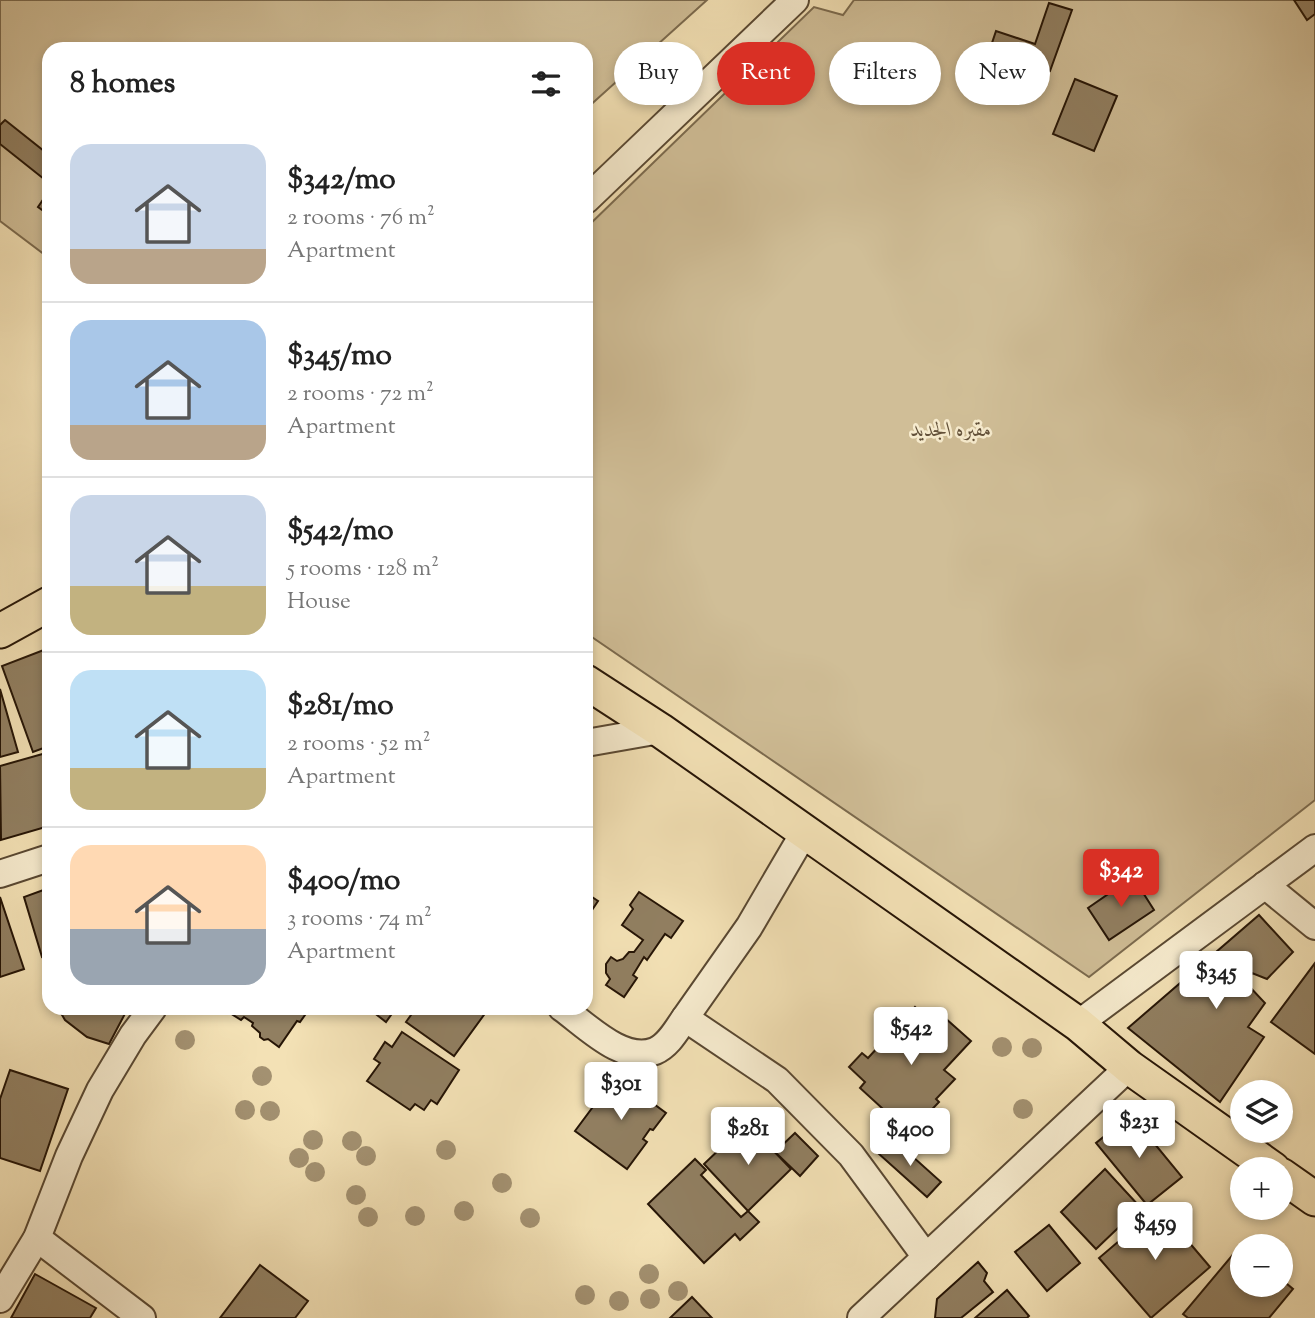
<!DOCTYPE html>
<meta charset="utf-8">
<style>
body{margin:0;font-family:"Sorts Mill Goudy",Amiri,serif;background:#f6f6f6;color:#222;height:100vh;display:flex;flex-direction:column;font-size:26px;white-space:nowrap}
*{box-sizing:border-box;margin:0}
p{font-size:23px;color:#767676}
.icon{flex:none;width:38px;height:38px;fill:none;stroke:currentColor;stroke-width:2;stroke-linecap:round;stroke-linejoin:round}
.map{position:relative;flex:1;overflow:hidden}
.panel{position:absolute;left:42px;top:42px;width:551px;height:973px;display:flex;flex-direction:column;background:#fff;border-radius:21px;box-shadow:0 4px 10px #0003}
.panel>*{flex:none}
.banner{position:absolute;left:614px;top:42px;width:595px;height:63px;display:flex;gap:14px}
.tools{position:absolute;left:1230px;top:1080px;display:grid;gap:14px}
.tools a{display:grid;place-items:center;width:63px;height:63px;border-radius:50%;background:#fff;box-shadow:0 4px 10px #0003;font-size:35px}
.price{position:absolute;translate:-50% -60px;padding:0 16px;border-radius:7px;background:#fff;color:#222;font-size:23px;line-height:46px;filter:drop-shadow(0 2px 4px #0008)}
.price::after{content:'';position:absolute;left:50%;top:42px;width:21px;height:16px;margin-left:-10px;background:inherit;clip-path:polygon(0 0,100% 0,50% 100%)}
.price.current{background:#d93025;color:#fff}
ul{padding:0;list-style:none}
li{display:flex;align-items:center;gap:21px;height:175px;padding:0 28px}
li+li{border-top:2px solid #e0e0e0}
li span{display:grid;place-items:center;flex:none;width:196px;height:140px;border-radius:21px;color:#555}
li>.icon{margin-inline-start:auto}
span .icon{width:84px;height:84px;fill:#fffc;stroke-width:1}
li b{font-size:30px}
h2{display:flex;justify-content:space-between;align-items:center;height:84px;padding:0 28px;font-size:30px}
.tag{padding:0 24px;border-radius:32px;background:#fff;box-shadow:0 4px 10px #0003;font-size:24px;line-height:63px}
.tag.current{background:#d93025;color:#fff}
.map>svg:first-child{display:block}
.green{fill:#d0be97;stroke:#7b6a4e;stroke-width:2}
.building{fill:#917f61;stroke:#261506;stroke-width:2}
.lines{fill:none;stroke-linecap:round;stroke-linejoin:round}
.minor-casing{stroke:#594832;stroke-width:30}
.major-casing{stroke:#261506;stroke-width:37}
.minor{stroke:#f7eccf;stroke-width:26}
.major{stroke:#f3e1b5;stroke-width:33}
.tree{fill:#a39171}
.labels{text-anchor:middle;dominant-baseline:central;stroke-width:5;stroke-linejoin:round;paint-order:stroke}
.park-label{font-size:21px;font-style:italic;fill:#625039;stroke:#f7eccf}
</style>
<div class="map">
<svg width="1315" height="1318" viewBox="0 0 1315 1318">
<rect width="100%" height="100%" fill="#f3e1b5"/>
<filter id="stains"><feTurbulence type="fractalNoise" baseFrequency=".00286" numOctaves="4"/><feColorMatrix values="0 0 0 0 .2 0 0 0 0 .09 0 0 0 0 .02 0 0 0 .5 -.17"/></filter>
<radialGradient id="worn" r=".72"><stop offset=".6" stop-color="#630" stop-opacity="0"/><stop offset="1" stop-color="#630" stop-opacity=".3"/></radialGradient>
<g class="green">
<path d="M0 0H707L586 109V49H49V258L0 221Z"/>
<path d="M854 0H1315V800L1089 977 586 633V228L814 7 843 15Z"/>
</g>
<g class="building">
<path d="M1294 0H1315V14L1307 20Z"/>
<path d="M1049 3 1072 10 1050 71 990 49 996 31 1035 44Z"/>
<path d="M1075 79 1117 96 1094 151 1053 134Z"/>
<path d="M5 120 49 155V183L0 144V125Z"/>
<path d="M49 191V215L38 207Z"/>
<path d="M49 648V746L33 752 2 666Z"/>
<path d="M0 689 18 752 0 757Z"/>
<path d="M46 753 49 764V826L1 840 0 766Z"/>
<path d="M1133 877 1154 910 1109 940 1088 908Z"/>
<path d="M49 888V955L42 957 24 897Z"/>
<path d="M639 892 683 921 671 938 665 934 647 960 644 957 633 975 637 978 624 997 606 985 610 979 606 973V964L611 957 617 961 623 959 629 952H634L643 940 622 925 633 909 630 905Z"/>
<path d="M586 893 598 901 586 919Z"/>
<path d="M0 897 24 969 0 977Z"/>
<path d="M1259 915 1293 952 1267 979 1252 973 1247 984 1265 1003 1248 1027 1264 1037 1220 1102 1128 1028Z"/>
<path d="M1315 963V1054L1271 1022Z"/>
<path d="M915 1007 937 1027 945 1018 971 1041 944 1070 955 1079 936 1099 939 1102 921 1121 916 1120 909 1126 897 1118 894 1119 860 1088 865 1082 849 1067 862 1053 868 1058Z"/>
<path d="M58 1008H128L109 1044 87 1037 65 1020Z"/>
<path d="M222 1008H310L300 1022 297 1021 279 1047 268 1039 264 1040 260 1037V1033L252 1026 253 1023 244 1017 241 1020Z"/>
<path d="M368 1008H396L386 1022Z"/>
<path d="M416 1008H489L454 1056 406 1022Z"/>
<path d="M402 1032 459 1070 437 1104 431 1100 424 1110 415 1104 410 1110 367 1081 380 1063 374 1059 385 1042 392 1047Z"/>
<path d="M10 1070 68 1089 40 1171 0 1158V1099Z"/>
<path d="M616 1076 666 1113 653 1130 650 1129 643 1139 647 1142 627 1169 575 1131Z"/>
<path d="M1131 1115 1182 1177 1147 1205 1096 1143Z"/>
<path d="M747 1123 791 1169 748 1211 704 1164Z"/>
<path d="M795 1133 818 1156 800 1176 775 1152Z"/>
<path d="M893 1139 941 1182 927 1197 879 1154Z"/>
<path d="M695 1159 706 1170 701 1175 741 1217 748 1211 759 1222 740 1240 735 1234 704 1263 648 1204Z"/>
<path d="M1105 1169 1140 1207 1096 1249 1061 1212Z"/>
<path d="M1159 1207 1210 1267 1151 1318 1099 1258Z"/>
<path d="M1049 1225 1080 1263 1047 1291 1015 1252Z"/>
<path d="M1241 1245 1242 1284H1281V1279L1293 1289 1269 1318H1188L1183 1314Z"/>
<path d="M978 1262 987 1273 984 1281 993 1292 961 1318H935L937 1299Z"/>
<path d="M260 1265 308 1301 295 1318H220Z"/>
<path d="M35 1274 96 1308 90 1318H11Z"/>
<path d="M1007 1290 1029 1316 1027 1318H975Z"/>
<path d="M692 1297 712 1318H670Z"/>
</g>
<g class="lines">
<g class="minor-casing">
<g id="minor">
<path d="M586 200 795 0"/>
<path d="M586 743 660 730"/>
<path d="M804 833 749 927 685 1018 777 1080 851 1155 926 1257"/>
<path d="M0 874 49 858"/>
<path d="M1265 885 1315 926"/>
<path d="M562 1008C586 1025 623 1064 655 1051 669 1045 677 1029 685 1018"/>
<path d="M1078 1024 1315 848"/>
<path d="M37 1238 142 1318"/>
<path d="M0 1299 37 1238 69 1156 100 1090 133 1035 153 1008"/>
<path d="M861 1318 1129 1067"/>
</g>
</g>
<g class="major-casing">
<g id="major">
<path d="M0 631 49 604"/>
<path d="M586 682 660 730 1078 1024 1129 1067 1273 1169"/>
<path d="M1281 1175 1315 1199"/>
</g>
</g>
<use href="#minor" class="minor"/>
<use href="#major" class="major"/>
</g>
<g class="tree">
<circle cx="185" cy="1040" r="10"/>
<circle cx="1002" cy="1047" r="10"/>
<circle cx="1032" cy="1048" r="10"/>
<circle cx="262" cy="1076" r="10"/>
<circle cx="1023" cy="1109" r="10"/>
<circle cx="245" cy="1110" r="10"/>
<circle cx="270" cy="1111" r="10"/>
<circle cx="313" cy="1140" r="10"/>
<circle cx="352" cy="1141" r="10"/>
<circle cx="446" cy="1150" r="10"/>
<circle cx="366" cy="1156" r="10"/>
<circle cx="299" cy="1158" r="10"/>
<circle cx="315" cy="1172" r="10"/>
<circle cx="502" cy="1183" r="10"/>
<circle cx="356" cy="1195" r="10"/>
<circle cx="464" cy="1211" r="10"/>
<circle cx="415" cy="1216" r="10"/>
<circle cx="368" cy="1217" r="10"/>
<circle cx="530" cy="1218" r="10"/>
<circle cx="649" cy="1274" r="10"/>
<circle cx="678" cy="1291" r="10"/>
<circle cx="585" cy="1295" r="10"/>
<circle cx="650" cy="1299" r="10"/>
<circle cx="619" cy="1301" r="10"/>
</g>
<g class="labels">
<g class="park-label">
<text x="951" y="431">مقبره الجديد</text>
</g>
</g>
<rect width="100%" height="100%" filter="url(#stains)"/>
<rect width="100%" height="100%" fill="url(#worn)"/>
</svg>
<div class="tools">
<a><svg class="icon" aria-label="layers" viewBox="0 0 24 24"><path d="M12 4l9 5-9 5-9-5zM3 14l9 5 9-5"/></svg></a>
<a>+</a>
<a>−</a>
</div>
<b class="price current" style="left:1121px;top:909px">$342</b>
<b class="price" style="left:1216px;top:1011px">$345</b>
<b class="price" style="left:911px;top:1067px">$542</b>
<b class="price" style="left:621px;top:1122px">$301</b>
<b class="price" style="left:1139px;top:1160px">$231</b>
<b class="price" style="left:748px;top:1167px">$281</b>
<b class="price" style="left:910px;top:1168px">$400</b>
<b class="price" style="left:1155px;top:1262px">$459</b>
<div class="banner">
<a class="tag">Buy</a>
<a class="tag current">Rent</a>
<a class="tag">Filters</a>
<a class="tag">New</a>
</div>
<section class="panel">
<h2>8 homes<svg class="icon" aria-label="filters" viewBox="0 0 24 24"><path d="M4 7h16M4 17h16"/><circle cx="9" cy="7" r="2"/><circle cx="15" cy="17" r="2"/></svg></h2>
<ul>
<li><span style="background:linear-gradient(#c9d6e8 75%,#b9a48a 0)"><svg class="icon" aria-label="home" viewBox="0 0 24 24"><path d="M3 11l9-7 9 7M6 9v11h12V9"/></svg></span><div><b>$342/mo</b><p>2 rooms · 76 m²</p><p>Apartment</p></div></li>
<li><span style="background:linear-gradient(#a9c7e8 75%,#b9a48a 0)"><svg class="icon" aria-label="home" viewBox="0 0 24 24"><path d="M3 11l9-7 9 7M6 9v11h12V9"/></svg></span><div><b>$345/mo</b><p>2 rooms · 72 m²</p><p>Apartment</p></div></li>
<li><span style="background:linear-gradient(#c9d6e8 65%,#c2b280 0)"><svg class="icon" aria-label="home" viewBox="0 0 24 24"><path d="M3 11l9-7 9 7M6 9v11h12V9"/></svg></span><div><b>$542/mo</b><p>5 rooms · 128 m²</p><p>House</p></div></li>
<li><span style="background:linear-gradient(#bfe0f5 70%,#c2b280 0)"><svg class="icon" aria-label="home" viewBox="0 0 24 24"><path d="M3 11l9-7 9 7M6 9v11h12V9"/></svg></span><div><b>$281/mo</b><p>2 rooms · 52 m²</p><p>Apartment</p></div></li>
<li><span style="background:linear-gradient(#ffd9b3 60%,#9aa5b1 0)"><svg class="icon" aria-label="home" viewBox="0 0 24 24"><path d="M3 11l9-7 9 7M6 9v11h12V9"/></svg></span><div><b>$400/mo</b><p>3 rooms · 74 m²</p><p>Apartment</p></div></li>
</ul>
</section>
</div>
